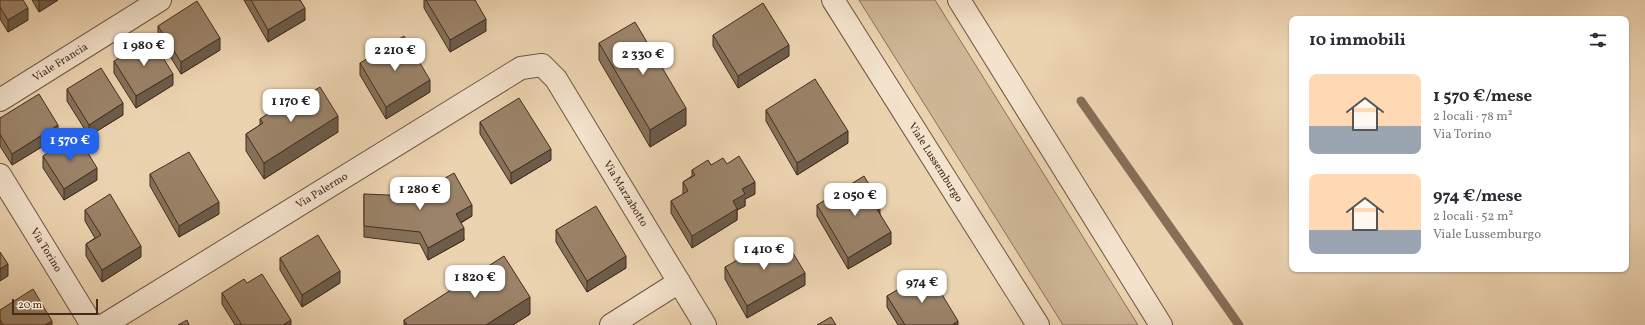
<!DOCTYPE html>
<html lang="it">
<meta charset="utf-8">
<style>
body{margin:0;font-family:Vollkorn,serif;background:#f7f7f7;color:#2b2b33;height:100vh;display:flex;flex-direction:column;font-size:15px;white-space:nowrap}
*{box-sizing:border-box;margin:0}
p{font-size:13px;color:#7c7c81}
.icon{flex:none;width:22px;height:22px;fill:none;stroke:currentColor;stroke-width:2;stroke-linecap:round;stroke-linejoin:round}
.map{position:relative;flex:1;overflow:hidden}
.side{position:absolute;left:1289px;top:16px;width:340px;height:256px;display:flex;flex-direction:column;background:#fff;border-radius:8px;box-shadow:0 1px 3px #0004}
.side>*{flex:none}
.scale{position:absolute;left:12px;bottom:10px;width:86px;box-sizing:border-box;padding-left:4px;border:2px solid #442c1c;border-top:0;font-size:11px;line-height:14px;white-space:nowrap;color:#442c1c;-webkit-text-stroke:3px #f3e2cc;paint-order:stroke}
.price{position:absolute;translate:-50% -34px;padding:0 9px;border-radius:8px;background:#fff;color:#222;font-size:13px;line-height:26px;filter:drop-shadow(0 1px 2px #0008)}
.price::after{content:'';position:absolute;left:50%;top:24px;width:12px;height:9px;margin-left:-6px;background:inherit;clip-path:polygon(0 0,100% 0,50% 100%)}
.price.current{background:#2563eb;color:#fff}
ul{padding:0;list-style:none}
li{display:flex;align-items:center;gap:12px;height:100px;padding:0 20px}
li span{display:grid;place-items:center;flex:none;width:112px;height:80px;border-radius:8px;color:#555}
li>.icon{margin-inline-start:auto}
span .icon{width:48px;height:48px;fill:#fffc;stroke-width:1}
li b{font-size:17px}
h2{display:flex;justify-content:space-between;align-items:center;height:48px;padding:0 20px;font-size:17px}
.map>svg:first-child{display:block}
.green{fill:#cfb797;stroke:#8a725a}
.lines{fill:none;stroke-linecap:round;stroke-linejoin:round}
.stream{stroke:#876e57;stroke-width:9}
.minor-casing{stroke:#6e5641;stroke-width:24}
.minor{stroke:#f3e2cc;stroke-width:22}
.wall{fill:#85715a;stroke:#442c1c}
.shaded-wall{fill:#6c5c4a;stroke:#442c1c}
.building{fill:#9b8369;stroke:#442c1c}
.labels{text-anchor:middle;dominant-baseline:central;stroke-width:3;stroke-linejoin:round;paint-order:stroke}
.street-label{font-size:11px;fill:#442c1c;stroke:#f3e2cc}
</style>
<div class="map">
<svg width="1645" height="325" viewBox="0 0 1645 325">
<rect width="100%" height="100%" fill="#ecd3b0"/>
<filter id="stains"><feTurbulence type="fractalNoise" baseFrequency=".005" numOctaves="4"/><feColorMatrix values="0 0 0 0 .2 0 0 0 0 .09 0 0 0 0 .02 0 0 0 .5 -.17"/></filter>
<radialGradient id="worn" r=".72"><stop offset=".6" stop-color="#630" stop-opacity="0"/><stop offset="1" stop-color="#630" stop-opacity=".3"/></radialGradient>
<path class="green" d="M859 0H935L1138 325H1063Z"/>
<g class="lines">
<path class="stream" d="M1081 101 1239 325"/>
<g class="minor-casing">
<g id="minor">
<path id="s1" d="M833 0 1038 325"/>
<path d="M959 0 1161 325"/>
<path id="s2" d="M0 100 160 0"/>
<path id="s3" d="M0 175 92 325"/>
<path id="s4" d="M104 325 521 68 542 65 556 79 705 325"/>
<path d="M611 325 679 282"/>
</g>
</g>
<use href="#minor" class="minor"/>
</g>
<g class="wall">
<path d="M0 0 28 20 8 32 0 19Z"/>
<path d="M32 0H58L39 12Z"/>
<path d="M244 0H300L305 20 268 42Z"/>
<path d="M424 0H475L486 31 450 52 424 8Z"/>
<path d="M158 26 220 50 181 74 158 37Z"/>
<path d="M713 35 789 56 738 88 713 46Z"/>
<path d="M599 43 686 125 650 147 599 60Z"/>
<path d="M114 61 173 85 136 108 114 73Z"/>
<path d="M360 63 430 92 386 119 360 75Z"/>
<path d="M67 89 123 115 89 136 67 101Z"/>
<path d="M305 96 338 132 264 179 246 151V134L260 125V119Z"/>
<path d="M766 110 848 143 797 175 766 121Z"/>
<path d="M0 118 58 137 12 165 0 146Z"/>
<path d="M480 122 551 160 511 184 480 134Z"/>
<path d="M43 156 97 180 64 200 43 168Z"/>
<path d="M727 164 755 194 745 199V206L737 210V220L692 248 671 213V201L683 194V182L692 176V170L711 165Z"/>
<path d="M150 174 219 214 179 237 150 186Z"/>
<path d="M364 194 472 216 461 223 464 240 428 260 420 244 364 237Z"/>
<path d="M817 205 880 214 891 244 848 269 817 216Z"/>
<path d="M85 210 141 257 102 282 86 256V244L95 238 85 221Z"/>
<path d="M556 230 626 268 587 292 556 242Z"/>
<path d="M782 252 805 285 747 318 725 279V267Z"/>
<path d="M280 258 340 283 302 307 280 270Z"/>
<path d="M247 283 291 325H235L222 304V293Z"/>
<path d="M911 284 958 325H898L887 307V296Z"/>
<path d="M0 310 52 325H0Z"/>
<path d="M530 314 513 325H404V320Z"/>
</g>
<g class="shaded-wall">
<path d="M39 0H58L39 12Z"/>
<path d="M28 8V20L8 32V20Z"/>
<path d="M305 8V20L268 42V30Z"/>
<path d="M486 19V31L450 52V40Z"/>
<path d="M220 38V50L181 74V62Z"/>
<path d="M789 45V56L738 88V76Z"/>
<path d="M173 74V85L136 108V96Z"/>
<path d="M430 80V92L386 119V107Z"/>
<path d="M123 103V115L89 136V125Z"/>
<path d="M686 108V125L650 147V130Z"/>
<path d="M338 116V132L264 179V163Z"/>
<path d="M58 125V137L12 165V154Z"/>
<path d="M848 131V143L797 175V163Z"/>
<path d="M551 149V160L511 184V173Z"/>
<path d="M97 168V180L64 200V189Z"/>
<path d="M755 182V194L745 199V206L737 210V220L692 248V236L733 201 742 189Z"/>
<path d="M219 202V214L179 237V226Z"/>
<path d="M880 203V215L875 206Z"/>
<path d="M472 205V216L456 225V214Z"/>
<path d="M464 228V240L428 260V248Z"/>
<path d="M891 232V244L848 269V258Z"/>
<path d="M141 246V257L102 282V270Z"/>
<path d="M626 256V268L587 292V281Z"/>
<path d="M8 264V276L0 281V269Z"/>
<path d="M340 271V283L302 307V295Z"/>
<path d="M805 273V285L747 318V306Z"/>
<path d="M530 297V314L513 325H486Z"/>
<path d="M291 320V325H283Z"/>
<path d="M52 321V325H45Z"/>
<path d="M958 321V325H952Z"/>
</g>
<g class="building">
<path d="M0 0H23L28 8 8 20 0 7Z"/>
<path d="M251 0H300L305 8 268 30Z"/>
<path d="M426 0H475L486 19 450 40Z"/>
<path d="M197 1 220 38 181 62 158 26Z"/>
<path d="M763 3 789 45 738 76 713 35Z"/>
<path d="M635 22 686 108 650 130 599 43Z"/>
<path d="M404 36 430 80 386 107 360 63Z"/>
<path d="M151 38 173 74 136 96 114 61Z"/>
<path d="M101 68 123 103 89 125 67 89Z"/>
<path d="M815 79 848 131 797 163 766 110Z"/>
<path d="M320 87 338 116 264 163 246 134 263 123 260 119 302 91 305 96Z"/>
<path d="M39 94 58 125 12 154 0 134V118Z"/>
<path d="M519 98 551 149 511 173 480 122Z"/>
<path d="M77 135 97 168 64 189 43 156Z"/>
<path d="M189 152 219 202 179 226 150 174Z"/>
<path d="M739 156 755 182 742 189 745 194 733 201 737 209 692 236 671 201 688 191 683 182 695 175 692 170 708 160 711 165 723 158 727 164Z"/>
<path d="M454 173 472 205 456 214 464 228 428 248 420 232 364 226V194L413 196Z"/>
<path d="M864 176 880 203 875 206 891 232 848 258 817 205Z"/>
<path d="M110 194 141 246 102 270 86 244 101 235 85 210Z"/>
<path d="M596 206 626 256 587 281 556 230Z"/>
<path d="M318 235 340 271 302 295 280 258Z"/>
<path d="M774 239 782 252 790 248 805 273 747 306 725 267Z"/>
<path d="M0 252 8 264 0 269Z"/>
<path d="M504 256 530 297 486 325H407L404 320Z"/>
<path d="M929 273 958 321 952 325H905L887 296 909 283 911 284Z"/>
<path d="M262 274 291 320 283 325H242L222 293 244 279 247 283Z"/>
<path d="M33 289 52 321 45 325H3L0 319V310Z"/>
<path d="M831 317 836 325H817Z"/>
<path d="M187 320 189 325H178Z"/>
</g>
<g class="labels">
<g class="street-label">
<text stroke="none"><textPath href="#s2" startOffset="71">Viale Francia</textPath></text>
<text stroke="none"><textPath href="#s1" startOffset="192">Viale Lussemburgo</textPath></text>
<text stroke="none"><textPath href="#s4" startOffset="256">Via Palermo</textPath></text>
<text stroke="none"><textPath href="#s4" startOffset="665">Via Marzabotto</textPath></text>
<text stroke="none"><textPath href="#s3" startOffset="88">Via Torino</textPath></text>
</g>
</g>
<rect width="100%" height="100%" filter="url(#stains)"/>
<rect width="100%" height="100%" fill="url(#worn)"/>
</svg>
<div class="scale">20 m</div>
<b class="price" style="left:144px;top:67px">1 980 €</b>
<b class="price" style="left:395px;top:72px">2 210 €</b>
<b class="price" style="left:643px;top:76px">2 330 €</b>
<b class="price" style="left:291px;top:123px">1 170 €</b>
<b class="price current" style="left:70px;top:162px">1 570 €</b>
<b class="price" style="left:420px;top:211px">1 280 €</b>
<b class="price" style="left:855px;top:217px">2 050 €</b>
<b class="price" style="left:764px;top:271px">1 410 €</b>
<b class="price" style="left:475px;top:299px">1 820 €</b>
<b class="price" style="left:922px;top:304px">974 €</b>
<section class="side">
<h2>10 immobili<svg class="icon" aria-label="filters" viewBox="0 0 24 24"><path d="M4 7h16M4 17h16"/><circle cx="9" cy="7" r="2"/><circle cx="15" cy="17" r="2"/></svg></h2>
<ul>
<li><span style="background:linear-gradient(#ffd9b3 65%,#9aa5b1 0)"><svg class="icon" aria-label="home" viewBox="0 0 24 24"><path d="M3 11l9-7 9 7M6 9v11h12V9"/></svg></span><div><b>1 570 €/mese</b><p>2 locali · 78 m²</p><p>Via Torino</p></div></li>
<li><span style="background:linear-gradient(#ffd9b3 70%,#9aa5b1 0)"><svg class="icon" aria-label="home" viewBox="0 0 24 24"><path d="M3 11l9-7 9 7M6 9v11h12V9"/></svg></span><div><b>974 €/mese</b><p>2 locali · 52 m²</p><p>Viale Lussemburgo</p></div></li>
</ul>
</section>
</div>
